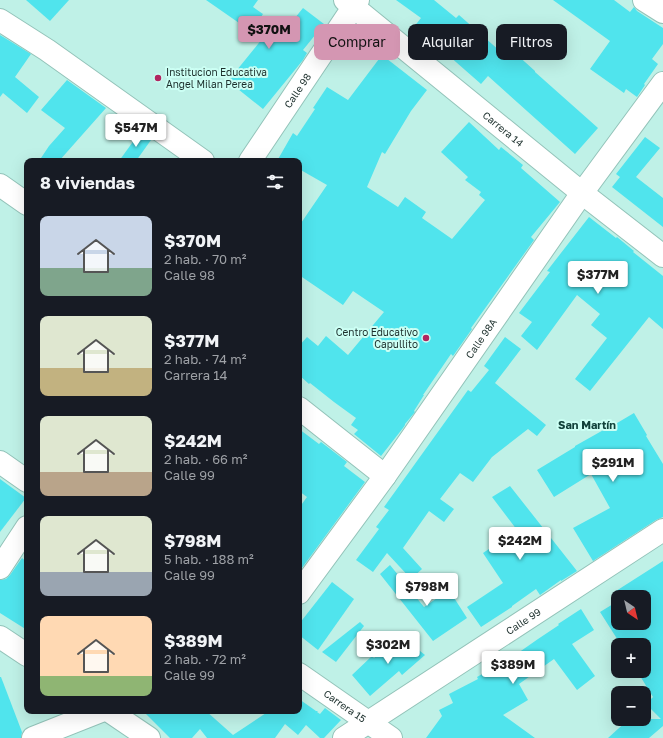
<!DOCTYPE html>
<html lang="es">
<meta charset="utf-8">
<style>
body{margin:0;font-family:"Golos Text",sans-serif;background:#242831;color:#f1f3f6;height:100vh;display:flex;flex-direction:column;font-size:15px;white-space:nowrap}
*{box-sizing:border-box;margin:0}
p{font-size:13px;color:#9ea1a6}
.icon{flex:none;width:22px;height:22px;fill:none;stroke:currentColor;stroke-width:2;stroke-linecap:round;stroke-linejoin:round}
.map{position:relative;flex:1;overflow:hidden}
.panel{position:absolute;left:24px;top:158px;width:278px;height:556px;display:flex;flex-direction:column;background:#171b24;border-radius:8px;box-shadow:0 4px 16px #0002}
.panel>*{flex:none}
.banner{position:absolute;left:314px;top:24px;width:289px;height:36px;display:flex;gap:8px}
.needle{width:26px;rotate:145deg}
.tools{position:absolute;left:611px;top:590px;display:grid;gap:8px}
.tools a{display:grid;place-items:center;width:40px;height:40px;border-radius:8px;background:#171b24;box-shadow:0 4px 16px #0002;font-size:20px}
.price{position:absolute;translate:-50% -34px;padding:0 9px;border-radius:4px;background:#fff;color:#222;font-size:13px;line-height:26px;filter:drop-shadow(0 1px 2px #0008)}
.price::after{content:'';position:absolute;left:50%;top:24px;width:12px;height:9px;margin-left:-6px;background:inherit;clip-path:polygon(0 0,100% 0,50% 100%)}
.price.selected{background:#d496b2;color:#111}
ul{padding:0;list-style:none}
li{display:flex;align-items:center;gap:12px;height:100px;padding:0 16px}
li span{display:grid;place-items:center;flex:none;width:112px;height:80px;border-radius:8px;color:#555}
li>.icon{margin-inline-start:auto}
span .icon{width:48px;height:48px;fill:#fffc;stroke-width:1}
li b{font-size:17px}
h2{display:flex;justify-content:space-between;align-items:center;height:48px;padding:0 16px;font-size:17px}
.tag{padding:0 14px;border-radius:8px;background:#171b24;box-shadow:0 4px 16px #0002;font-size:14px;line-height:36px}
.tag.selected{background:#d496b2;color:#111}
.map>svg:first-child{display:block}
.building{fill:#50e4ed}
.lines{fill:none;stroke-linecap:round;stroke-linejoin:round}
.minor-casing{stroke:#93c3b9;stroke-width:24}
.minor{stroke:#fff;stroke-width:22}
.poi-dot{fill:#b12560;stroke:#ccfff4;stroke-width:1.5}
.labels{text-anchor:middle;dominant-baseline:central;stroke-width:4;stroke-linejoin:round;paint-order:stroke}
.poi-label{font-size:10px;fill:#1c2f2c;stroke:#ccfff4;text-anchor:start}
.street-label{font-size:10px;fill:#1c2f2c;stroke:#ccfff4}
.neighbourhood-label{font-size:11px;font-weight:bold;fill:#10413a;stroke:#ccfff4}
</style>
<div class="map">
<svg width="663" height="738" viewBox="0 0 663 738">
<rect width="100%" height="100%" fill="#bff1e7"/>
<g class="building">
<path d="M26 0H69L50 21Z"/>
<path d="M206 0H258L253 7 263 14 261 17 282 34 303 8 324 24 303 50 307 53 303 60 263 109 228 81 262 39Z"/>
<path d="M396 0H434L456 18 459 15 509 59 515 53 535 71V72L598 128 575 154 488 76 481 84 432 41 431 42 413 28 421 18Z"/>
<path d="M553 0H614L630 12 634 7 637 11 663 28V44L652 59 658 64 644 84 645 85 637 97 626 89 624 93 590 69 610 41Z"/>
<path d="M0 35 31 54 15 77 39 97 27 113 3 93 0 97Z"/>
<path d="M382 55 427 90 411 111 385 154 382 152 367 187 398 207 405 197 426 212 422 218 452 239 485 200 479 195 481 192 465 180 468 177 441 152 469 122 499 150 501 147 523 165 521 168 560 202 531 237 534 240 471 328 472 329 453 356 451 354 423 395H424L414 411 415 412 405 424V425L403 428 381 456 354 434 358 430 351 425 356 418 334 402 310 383 309 384 299 375V346L307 337 318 346 326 336 348 355 384 312 353 291 343 305 299 275V226L327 185 299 169V161H277L293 133 297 136 315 109 313 108 327 87 348 100Z"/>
<path d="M67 80 106 108 59 161H39L49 146 65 128 41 110Z"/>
<path d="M140 132 151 140 136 161H119Z"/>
<path d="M645 137 660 148 636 177 663 198V227L612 187 620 177 616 174Z"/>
<path d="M589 217 616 238 617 237 634 251 633 252 663 276V329L649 317 590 391 575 379 607 338 591 325 600 314 577 295 537 350 521 336 532 322 519 313 550 272 547 271Z"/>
<path d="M505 337 521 349 495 383 546 425 537 436 528 429 492 457 473 482 460 473 440 499 454 509 444 522 429 511 403 548 422 569 411 579 387 553 373 572 356 560 379 529 376 527 389 510 384 507 468 390 471 392 489 370 484 366Z"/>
<path d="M634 413 647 435 646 436 663 464V517L656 520 593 561 573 528 610 508 591 474 554 497 537 470 575 447V446L607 428V429Z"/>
<path d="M299 429 319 444 321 442 347 462 344 466 365 482 299 572V508L307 497 299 491Z"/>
<path d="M0 479 26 498 0 532Z"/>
<path d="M510 486 577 571 561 581V580L540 595 536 589 512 606V607L481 627 467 607 503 583 483 553 517 530 492 497Z"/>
<path d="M22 558 27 562V630L0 613V580L6 579 10 575Z"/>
<path d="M663 561V726L649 738H608L629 719H661L646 704 653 697 637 671H644V645H621L600 612 618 601V623H644V597H620L616 591Z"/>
<path d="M390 565 424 607 449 590 467 618 433 641 380 574Z"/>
<path d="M332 582 354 599 318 650 299 635V624Z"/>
<path d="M581 609 594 630 572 644 595 676 577 690 554 659 519 684 528 700 503 715 535 738H426L442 716 439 710 453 703 449 694 478 679 477 677 518 653 538 639 559 625 558 624Z"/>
<path d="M360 622 364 626 336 662 322 652Z"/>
<path d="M400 635 425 655 402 675 399 671 370 696 352 675 372 656 374 658Z"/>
<path d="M0 677H1L22 732 21 738H0Z"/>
<path d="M299 699 316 711H318L317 712 320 714 325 708 341 720 324 738H320L306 725 298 735 285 724 275 738H207L200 729 192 738H170L143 711H206L233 735 269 711H299Z"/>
</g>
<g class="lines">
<g class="minor-casing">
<g id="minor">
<path id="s1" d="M345 0 582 193 663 256"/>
<path d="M644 0 663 12"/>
<path d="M0 20 47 50 203 161"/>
<path id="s2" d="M250 161 358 0"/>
<path d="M0 185 27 204"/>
<path d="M299 408 385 476"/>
<path d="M0 462 27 481"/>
<path d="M0 568 27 527"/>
<path id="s3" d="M299 593 385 476 582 193 663 83"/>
<path d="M0 637 27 655"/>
<path id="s4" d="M299 674 391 738"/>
<path d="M109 711 149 738"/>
<path d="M33 738 101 711"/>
<path id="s5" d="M344 738 663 530"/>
</g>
</g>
<use href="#minor" class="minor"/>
</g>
<g class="poi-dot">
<circle cx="158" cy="78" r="4"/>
<circle cx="426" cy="338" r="4"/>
</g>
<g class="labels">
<g class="poi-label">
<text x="166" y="72">Institucion Educativa<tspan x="166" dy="12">Angel Milan Perea</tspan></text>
<text x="418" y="332" text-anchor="end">Centro Educativo<tspan x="418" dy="12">Capullito</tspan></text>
</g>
<g class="street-label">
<text stroke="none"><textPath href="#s2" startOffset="85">Calle 98</textPath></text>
<text stroke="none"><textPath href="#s1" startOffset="204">Carrera 14</textPath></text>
<text stroke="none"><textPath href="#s3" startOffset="313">Calle 98A</textPath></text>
<text stroke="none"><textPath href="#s5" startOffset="214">Calle 99</textPath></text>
<text stroke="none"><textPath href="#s4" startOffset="56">Carrera 15</textPath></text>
</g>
<g class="neighbourhood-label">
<text x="587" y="424">San Martín</text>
</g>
</g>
</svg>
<div class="tools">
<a><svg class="needle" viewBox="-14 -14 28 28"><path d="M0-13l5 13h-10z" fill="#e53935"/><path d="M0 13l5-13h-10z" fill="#9ea1a6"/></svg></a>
<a>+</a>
<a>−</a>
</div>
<b class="price selected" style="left:269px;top:50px">$370M</b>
<b class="price" style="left:136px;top:148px">$547M</b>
<b class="price" style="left:598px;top:295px">$377M</b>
<b class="price" style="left:613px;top:483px">$291M</b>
<b class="price" style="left:520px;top:561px">$242M</b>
<b class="price" style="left:427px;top:607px">$798M</b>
<b class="price" style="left:388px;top:665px">$302M</b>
<b class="price" style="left:513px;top:685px">$389M</b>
<div class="banner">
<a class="tag selected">Comprar</a>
<a class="tag">Alquilar</a>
<a class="tag">Filtros</a>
</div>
<section class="panel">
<h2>8 viviendas<svg class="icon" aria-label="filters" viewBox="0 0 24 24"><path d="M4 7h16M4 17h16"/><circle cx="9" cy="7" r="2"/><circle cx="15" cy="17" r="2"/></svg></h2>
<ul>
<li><span style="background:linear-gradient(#c9d6e8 65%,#7fa58c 0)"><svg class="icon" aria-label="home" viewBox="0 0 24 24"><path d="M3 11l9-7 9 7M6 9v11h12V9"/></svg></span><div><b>$370M</b><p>2 hab. · 70 m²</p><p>Calle 98</p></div></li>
<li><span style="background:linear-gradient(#dfe7d0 65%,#c2b280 0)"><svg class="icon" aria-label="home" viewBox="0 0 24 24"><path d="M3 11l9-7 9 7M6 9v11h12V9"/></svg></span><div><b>$377M</b><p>2 hab. · 74 m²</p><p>Carrera 14</p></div></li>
<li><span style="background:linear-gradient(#dfe7d0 70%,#b9a48a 0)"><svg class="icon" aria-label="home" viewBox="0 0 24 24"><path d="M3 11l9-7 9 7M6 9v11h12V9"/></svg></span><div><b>$242M</b><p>2 hab. · 66 m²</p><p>Calle 99</p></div></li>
<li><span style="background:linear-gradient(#dfe7d0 70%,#9aa5b1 0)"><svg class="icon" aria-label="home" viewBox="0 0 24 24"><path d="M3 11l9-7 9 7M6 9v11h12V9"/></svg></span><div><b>$798M</b><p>5 hab. · 188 m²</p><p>Calle 99</p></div></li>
<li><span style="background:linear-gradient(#ffd9b3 75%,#8fb573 0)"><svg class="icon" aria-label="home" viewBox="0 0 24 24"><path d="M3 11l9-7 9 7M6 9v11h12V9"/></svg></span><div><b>$389M</b><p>2 hab. · 72 m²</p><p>Calle 99</p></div></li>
</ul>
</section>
</div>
